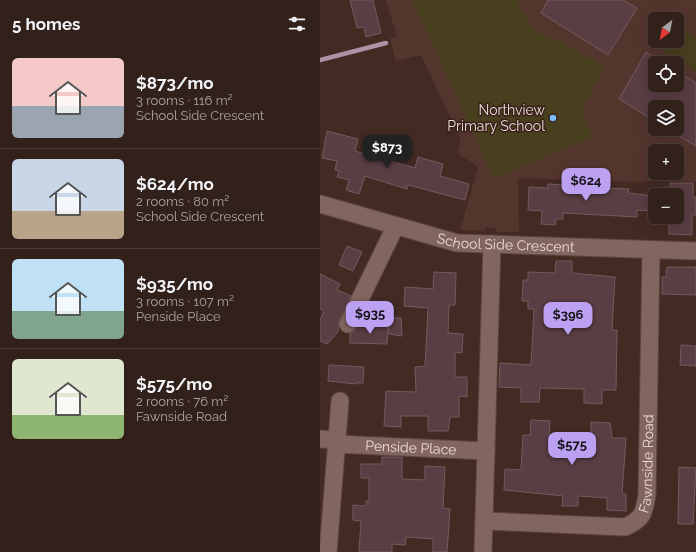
<!DOCTYPE html>
<meta charset="utf-8">
<style>
body{margin:0;font-family:Raleway,sans-serif;background:#3a2824;color:#f1f3f6;height:100vh;display:flex;flex-direction:column;font-size:15px;white-space:nowrap}
*{box-sizing:border-box;margin:0}
p{font-size:13px;color:#a8a3a3}
.icon{flex:none;width:22px;height:22px;fill:none;stroke:currentColor;stroke-width:2;stroke-linecap:round;stroke-linejoin:round}
.map{position:relative;flex:1;overflow:hidden}
.drawer{display:flex;flex-direction:column;background:#32201b;width:320px}
.drawer>*{flex:none}
.needle{width:26px;rotate:212deg}
.controls{position:absolute;left:328px;top:12px;display:grid;gap:8px}
.controls a{display:grid;place-items:center;width:36px;height:36px;border-radius:6px;background:#32201b;box-shadow:0 4px 16px #0002,0 0 0 1px #4d3e3a;font-size:20px}
.price{position:absolute;translate:-50% -34px;padding:0 9px;border-radius:8px;background:#bca0f2;color:#111;font-size:13px;line-height:26px;filter:drop-shadow(0 1px 2px #0008)}
.price::after{content:'';position:absolute;left:50%;top:24px;width:12px;height:9px;margin-left:-6px;background:inherit;clip-path:polygon(0 0,100% 0,50% 100%)}
.price.active{background:#222;color:#fff}
ul{padding:0;list-style:none}
li{display:flex;align-items:center;gap:12px;height:100px;padding:0 12px}
li+li{border-top:1px solid #4d3e3a}
li span{display:grid;place-items:center;flex:none;width:112px;height:80px;border-radius:6px;color:#555}
li>.icon{margin-inline-start:auto}
span .icon{width:48px;height:48px;fill:#fffc;stroke-width:1}
li b{font-size:17px}
h2{display:flex;justify-content:space-between;align-items:center;height:48px;padding:0 12px;font-size:17px}
main{display:flex;flex:1;min-height:0}
.map>svg:first-child{display:block}
.built{fill:#53352d;fill-rule:evenodd}
.green{fill:#473f1e}
.lines{fill:none;stroke-linecap:round;stroke-linejoin:round}
.stream{stroke:#b090a4;stroke-width:4.5}
.building{fill:#593e44;stroke:#76595f}
.minor-casing{stroke:#5b4741;stroke-width:19}
.minor{stroke:#82655e;stroke-width:17}
.poi-dot{fill:#7bbef8;stroke:#38211b;stroke-width:1.5}
.labels{text-anchor:middle;dominant-baseline:central;stroke-width:3;stroke-linejoin:round;paint-order:stroke}
.poi-label{font-size:14px;fill:#eadad6;stroke:#38211b;text-anchor:end}
.street-label{font-size:14px;fill:#eadad6;stroke:#38211b}
</style>
<main>
<section class="drawer">
<h2>5 homes<svg class="icon" aria-label="filters" viewBox="0 0 24 24"><path d="M4 7h16M4 17h16"/><circle cx="9" cy="7" r="2"/><circle cx="15" cy="17" r="2"/></svg></h2>
<ul>
<li><span style="background:linear-gradient(#f6c9c9 60%,#9aa5b1 0)"><svg class="icon" aria-label="home" viewBox="0 0 24 24"><path d="M3 11l9-7 9 7M6 9v11h12V9"/></svg></span><div><b>$873/mo</b><p>3 rooms · 116 m²</p><p>School Side Crescent</p></div></li>
<li><span style="background:linear-gradient(#c9d6e8 65%,#b9a48a 0)"><svg class="icon" aria-label="home" viewBox="0 0 24 24"><path d="M3 11l9-7 9 7M6 9v11h12V9"/></svg></span><div><b>$624/mo</b><p>2 rooms · 80 m²</p><p>School Side Crescent</p></div></li>
<li><span style="background:linear-gradient(#bfe0f5 65%,#7fa58c 0)"><svg class="icon" aria-label="home" viewBox="0 0 24 24"><path d="M3 11l9-7 9 7M6 9v11h12V9"/></svg></span><div><b>$935/mo</b><p>3 rooms · 107 m²</p><p>Penside Place</p></div></li>
<li><span style="background:linear-gradient(#dfe7d0 70%,#8fb573 0)"><svg class="icon" aria-label="home" viewBox="0 0 24 24"><path d="M3 11l9-7 9 7M6 9v11h12V9"/></svg></span><div><b>$575/mo</b><p>2 rooms · 76 m²</p><p>Fawnside Road</p></div></li>
</ul>
</section>
<div class="map">
<svg width="376" height="552" viewBox="0 0 376 552">
<rect width="100%" height="100%" fill="#432b24"/>
<path class="built" d="M66 0H376V182L346 180 318 182 198 178 199 232H177L175 228 166 227 164 231 140 230 158 167 137 153 141 140 101 55 76 61 70 38 77 37ZM335 19H357V41H335ZM335 63H357V85H335ZM335 107H357V129H335ZM335 151H357V173H335Z"/>
<g class="green">
<path d="M92 0H197L213 30 240 41 285 67 262 111 273 137 174 179Z"/>
<path d="M357 25 376 37V71L334 45 336 41H357Z"/>
</g>
<g class="lines">
<path class="stream" d="M0 60 66 43"/>
</g>
<g class="building">
<path d="M30 0H53L61 33 46 37 44 27 37 28Z"/>
<path d="M228 0H303L317 8 288 55 221 13Z"/>
<path d="M326 52 335 58V85H357V71L376 83V146L357 135V107H335V121L299 99Z"/>
<path d="M7 131 38 139 35 151 63 160V159L95 168 98 157 123 164 120 176 149 184 145 200 88 185 87 189 45 176 39 194 26 190 29 180 17 177 19 171 15 170 17 161 2 158Z"/>
<path d="M350 183H373V197H376V215H372V235L349 234V217H357V195H350Z"/>
<path d="M228 184 244 185V187L309 189 308 193 335 196V211L317 210V217L243 213V219H236L235 225 221 224 222 211 208 210 209 187 228 188Z"/>
<path d="M27 246 42 252 33 271 19 265Z"/>
<path d="M236 261H252V273L295 277 292 330H297L296 390H282V404L264 403V389L220 388 219 402H201V388L179 387 180 363 211 365 214 309H208V301H202L203 280H208V272L235 273Z"/>
<path d="M347 267H376V295L342 294V277H346Z"/>
<path d="M114 272 136 273 135 305H129L128 333 143 334 142 353 135 352V377H147V397L139 396V417H130L128 431H108V416H81V427L64 426 66 391 96 392 95 367 105 366 108 308 84 306 85 287 113 289Z"/>
<path d="M0 274 20 284 17 290 31 296 19 320 18 332 7 344 0 341V320L4 311 0 309Z"/>
<path d="M68 318H81L82 336 69 334Z"/>
<path d="M39 325 68 326 67 344 30 343V333L34 332Z"/>
<path d="M361 345 376 346V366L360 365Z"/>
<path d="M9 365 44 367 43 383H36V384L8 381Z"/>
<path d="M211 420 230 421 229 436 266 438 271 437V422L290 423 292 438H306L302 494H306V511L287 510V498L258 496V506H242L243 496 184 490 185 469 201 470 203 435H210Z"/>
<path d="M62 457H82V479L105 480V466L125 467 123 508 130 509 127 552H113V539L86 537 85 545 72 544V552H39L41 521 33 520V505L46 506V501H49V478H41V464H62Z"/>
<path d="M359 467 376 468 373 524H358Z"/>
</g>
<g class="lines">
<g class="minor-casing">
<g id="minor">
<path id="s1" d="M0 204 137 243 376 251"/>
<path d="M28 324 75 227"/>
<path d="M0 439 17 440"/>
<path id="s2" d="M16 444 166 451"/>
<path id="s3" d="M164 521 305 527C323 519 324 513 327 495L331 250"/>
<path d="M8 552 20 401"/>
<path d="M163 552 172 244"/>
</g>
</g>
<use href="#minor" class="minor"/>
</g>
<circle class="poi-dot" cx="233" cy="118" r="4"/>
<g class="labels">
<g class="poi-label">
<text x="225" y="110">Northview<tspan x="225" dy="16">Primary School</tspan></text>
</g>
<g class="street-label">
<text stroke="none"><textPath href="#s1" startOffset="191">School Side Crescent</textPath></text>
<text stroke="none"><textPath href="#s2" startOffset="75">Penside Place</textPath></text>
<text stroke="none"><textPath href="#s3" startOffset="214">Fawnside Road</textPath></text>
</g>
</g>
</svg>
<div class="controls">
<a><svg class="needle" viewBox="-14 -14 28 28"><path d="M0-13l5 13h-10z" fill="#e53935"/><path d="M0 13l5-13h-10z" fill="#a8a3a3"/></svg></a>
<a><svg class="icon" aria-label="locate" viewBox="0 0 24 24"><circle cx="12" cy="12" r="6"/><path d="M12 2v4M12 18v4M2 12h4M18 12h4"/></svg></a>
<a><svg class="icon" aria-label="layers" viewBox="0 0 24 24"><path d="M12 4l9 5-9 5-9-5zM3 14l9 5 9-5"/></svg></a>
<a>+</a>
<a>−</a>
</div>
<b class="price active" style="left:67px;top:169px">$873</b>
<b class="price" style="left:266px;top:202px">$624</b>
<b class="price" style="left:50px;top:335px">$935</b>
<b class="price" style="left:248px;top:336px">$396</b>
<b class="price" style="left:252px;top:466px">$575</b>
</div>
</main>
